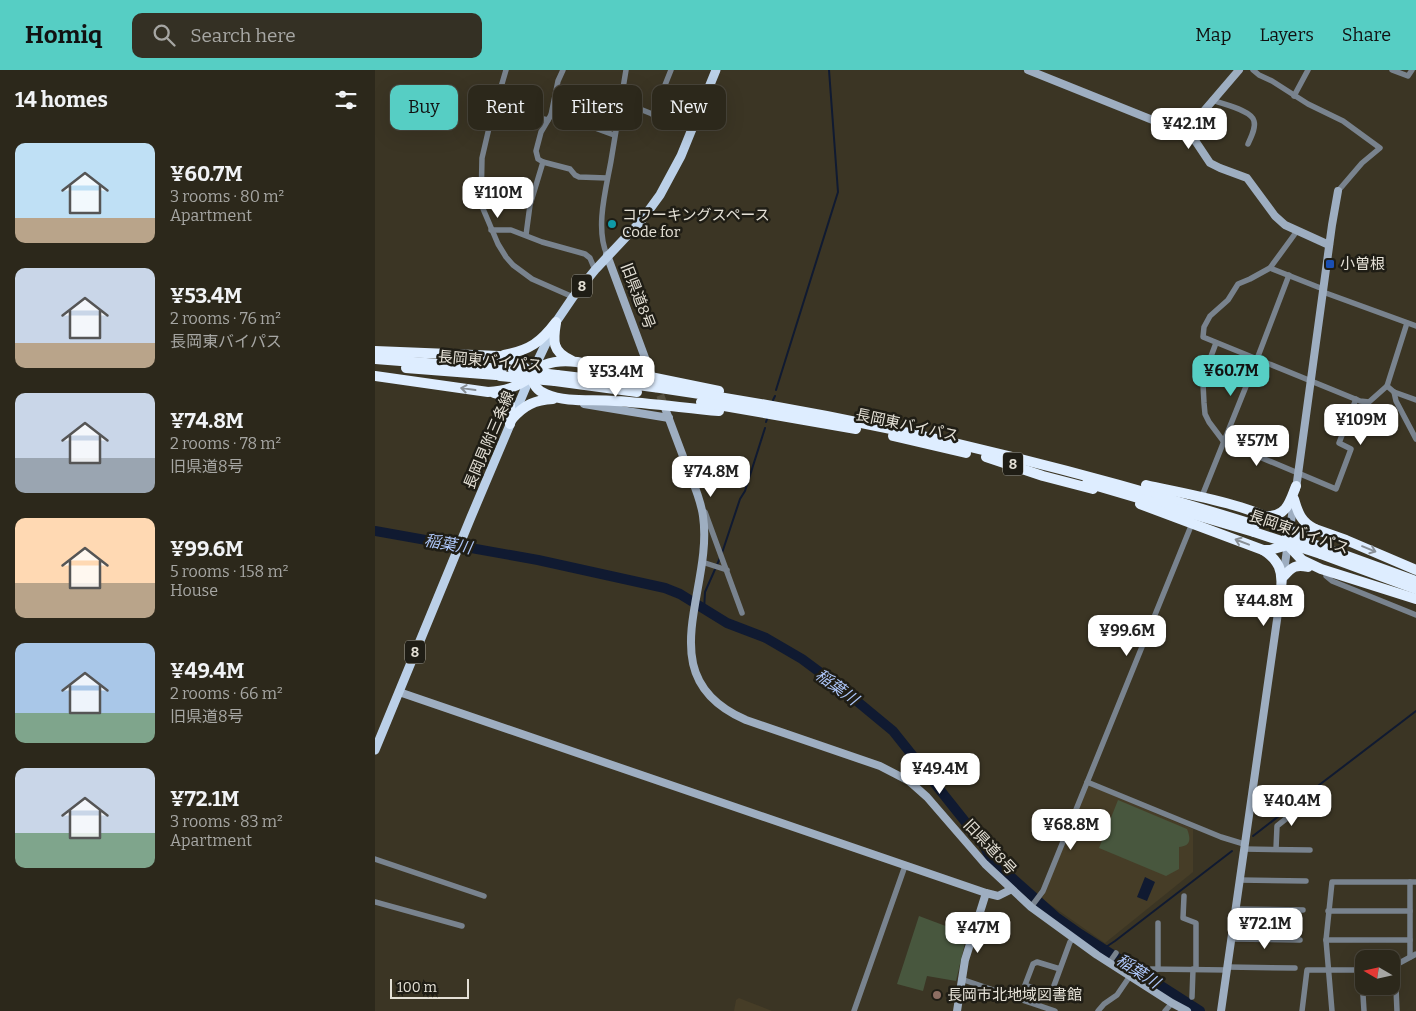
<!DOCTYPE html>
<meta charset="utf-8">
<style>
body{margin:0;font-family:Bitter,"Noto Sans JP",serif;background:#343024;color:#f1f3f6;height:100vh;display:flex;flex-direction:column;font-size:19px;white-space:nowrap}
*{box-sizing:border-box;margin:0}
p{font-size:16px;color:#a6a6a3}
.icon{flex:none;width:28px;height:28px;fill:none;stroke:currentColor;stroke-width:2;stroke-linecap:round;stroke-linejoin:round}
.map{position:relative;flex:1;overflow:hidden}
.drawer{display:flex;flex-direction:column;background:#2c281b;width:375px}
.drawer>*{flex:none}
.top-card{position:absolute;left:15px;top:15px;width:475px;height:45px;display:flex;gap:10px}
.needle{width:32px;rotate:279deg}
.fabs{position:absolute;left:980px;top:880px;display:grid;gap:10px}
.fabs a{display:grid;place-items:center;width:45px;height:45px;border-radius:10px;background:#2c281b;box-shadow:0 5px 20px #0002,0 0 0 1px #48443a;font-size:25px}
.scale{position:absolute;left:15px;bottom:12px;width:79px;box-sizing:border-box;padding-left:5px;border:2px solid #e4e0d6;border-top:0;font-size:14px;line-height:18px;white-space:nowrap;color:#e4e0d6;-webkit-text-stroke:4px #1f1d15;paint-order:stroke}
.price{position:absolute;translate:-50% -42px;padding:0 11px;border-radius:10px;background:#fff;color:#222;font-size:16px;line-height:32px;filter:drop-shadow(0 1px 2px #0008)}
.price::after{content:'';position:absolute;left:50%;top:30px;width:15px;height:11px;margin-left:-8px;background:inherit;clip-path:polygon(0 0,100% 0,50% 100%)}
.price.current{background:#56cec4;color:#111}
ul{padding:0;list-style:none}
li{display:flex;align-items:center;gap:15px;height:125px;padding:0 15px}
li span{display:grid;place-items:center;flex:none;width:140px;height:100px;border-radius:10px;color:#555}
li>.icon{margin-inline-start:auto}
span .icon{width:60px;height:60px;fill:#fffc;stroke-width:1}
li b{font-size:21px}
h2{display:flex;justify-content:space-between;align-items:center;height:60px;padding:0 15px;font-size:21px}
.chip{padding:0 18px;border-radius:10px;background:#2c281b;box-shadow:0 5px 20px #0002,0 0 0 1px #48443a;font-size:18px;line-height:45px}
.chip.current{background:#56cec4;color:#111}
header{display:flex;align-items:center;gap:30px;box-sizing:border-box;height:70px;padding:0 25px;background:#56cec4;color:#111}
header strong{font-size:24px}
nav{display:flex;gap:28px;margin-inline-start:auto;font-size:18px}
.search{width:350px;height:45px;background:#343024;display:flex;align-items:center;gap:12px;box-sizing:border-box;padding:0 18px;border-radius:10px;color:#a6a6a3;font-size:19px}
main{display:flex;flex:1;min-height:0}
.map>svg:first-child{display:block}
.built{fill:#463d27}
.green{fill:#48573e}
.water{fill:#101a31}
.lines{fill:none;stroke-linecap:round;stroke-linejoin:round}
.stream{stroke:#101a31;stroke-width:2}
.river{stroke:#101a31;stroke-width:10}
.secondary-tunnel{stroke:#544f3f;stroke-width:8;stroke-dasharray:8 4;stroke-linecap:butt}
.street{stroke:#79838e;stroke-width:5.5}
.secondary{stroke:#9eaec1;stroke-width:8}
.primary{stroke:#bbd0e8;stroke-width:9}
.highway{stroke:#deedff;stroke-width:10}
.highway-bridge{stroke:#deedff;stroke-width:10}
.oneway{stroke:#888f96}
.culture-dot{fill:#0f9aa8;stroke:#1f1d15;stroke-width:2}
.transit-dot{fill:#1a4fb4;stroke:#1f1d15;stroke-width:2}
.education-dot{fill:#8d6e63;stroke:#1f1d15;stroke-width:2}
.labels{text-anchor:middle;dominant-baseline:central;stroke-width:5;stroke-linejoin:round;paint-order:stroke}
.shield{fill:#1f1d15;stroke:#a9a69c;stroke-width:1}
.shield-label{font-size:14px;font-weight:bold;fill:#e4e0d6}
.poi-label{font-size:15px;fill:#e4e0d6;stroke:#1f1d15;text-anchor:start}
.street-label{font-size:15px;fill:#e4e0d6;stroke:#1f1d15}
.water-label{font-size:16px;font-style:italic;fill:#adc6f9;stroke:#1f1d15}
</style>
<header>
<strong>Homiq</strong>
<div class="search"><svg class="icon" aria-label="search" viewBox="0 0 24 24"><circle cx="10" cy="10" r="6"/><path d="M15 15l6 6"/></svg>Search here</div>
<nav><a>Map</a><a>Layers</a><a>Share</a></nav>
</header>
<main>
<section class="drawer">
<h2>14 homes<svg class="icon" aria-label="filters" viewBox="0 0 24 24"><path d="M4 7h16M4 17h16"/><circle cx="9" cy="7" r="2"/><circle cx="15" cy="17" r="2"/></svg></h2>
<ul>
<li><span style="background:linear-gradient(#bfe0f5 75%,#b9a48a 0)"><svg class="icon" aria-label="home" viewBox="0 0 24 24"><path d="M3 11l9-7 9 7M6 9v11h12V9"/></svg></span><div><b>¥60.7M</b><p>3 rooms · 80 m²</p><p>Apartment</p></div></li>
<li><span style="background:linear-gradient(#c9d6e8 75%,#b9a48a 0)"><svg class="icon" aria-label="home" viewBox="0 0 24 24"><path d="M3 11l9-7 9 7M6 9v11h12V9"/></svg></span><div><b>¥53.4M</b><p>2 rooms · 76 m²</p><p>長岡東バイパス</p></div></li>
<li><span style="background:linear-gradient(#c9d6e8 65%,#9aa5b1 0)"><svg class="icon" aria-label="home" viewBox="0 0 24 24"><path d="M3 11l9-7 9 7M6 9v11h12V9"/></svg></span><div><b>¥74.8M</b><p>2 rooms · 78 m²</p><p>旧県道8号</p></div></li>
<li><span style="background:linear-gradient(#ffd9b3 65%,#b9a48a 0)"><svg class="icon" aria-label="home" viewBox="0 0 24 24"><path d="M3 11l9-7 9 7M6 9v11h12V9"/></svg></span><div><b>¥99.6M</b><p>5 rooms · 158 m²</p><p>House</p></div></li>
<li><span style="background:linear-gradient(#a9c7e8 70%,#7fa58c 0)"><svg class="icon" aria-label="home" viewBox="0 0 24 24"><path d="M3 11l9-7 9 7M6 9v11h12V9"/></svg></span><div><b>¥49.4M</b><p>2 rooms · 66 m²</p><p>旧県道8号</p></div></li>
<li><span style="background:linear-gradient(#c9d6e8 65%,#7fa58c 0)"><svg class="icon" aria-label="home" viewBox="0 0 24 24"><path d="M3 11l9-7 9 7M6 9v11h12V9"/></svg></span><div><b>¥72.1M</b><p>3 rooms · 83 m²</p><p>Apartment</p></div></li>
</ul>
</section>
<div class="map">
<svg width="1041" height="941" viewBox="0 0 1041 941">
<rect width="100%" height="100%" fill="#3b3524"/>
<g class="built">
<path d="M713 716H716L818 759V802L730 873 667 829Z"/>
<path d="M364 928 374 932 397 941H359L361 930Z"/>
</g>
<g class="green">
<path d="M743 730 812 759C816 769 816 776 804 777V799L791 806 724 778Z"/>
<path d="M544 846 592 864 581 911 552 906 548 921 522 914Z"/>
</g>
<path class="water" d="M770 807 780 812 772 831 762 827Z"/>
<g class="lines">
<g class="stream">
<path d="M401 320 463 122 454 0"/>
<path d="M398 330 400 326"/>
<path d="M391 352 392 349"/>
<path d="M347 483 365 429 370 421 390 358"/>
<path d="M329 540 330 522 345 488"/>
<path d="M878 766C932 724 986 683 1041 641"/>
<path d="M728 879 740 871 857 781"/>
</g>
<path class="river" d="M0 461 163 490 290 518 305 524 352 553 391 568 427 589 466 618 518 661 608 774C616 787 618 802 635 806L681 847 705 864 825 941"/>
<path class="secondary-tunnel" d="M281 314 290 338"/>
<g class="street">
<path d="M131 0 114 58 107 88 106 134 123 174 131 187 138 195 157 209 198 227"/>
<path d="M878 0 884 5 897 11 933 34 968 51 1005 78 987 93 963 121"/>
<path d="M1017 0 1033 6 1037 0"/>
<path d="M919 26 933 0"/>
<path d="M837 30C847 34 877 40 879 51 881 58 876 67 873 74"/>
<path d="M245 31 317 60"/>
<path d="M119 41 141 38 164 48 173 50"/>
<path d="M176 45 193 48 239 65"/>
<path d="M278 45 296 0"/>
<path d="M168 92 195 99 200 105 204 107 232 108"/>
<path d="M116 160H136L167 172 210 184 215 188 220 200"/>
<path d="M922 161 895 198 875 209 863 214 853 230 835 246 829 257 828 267 985 331 994 332 1012 316 1032 253"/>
<path d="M151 165 155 135 168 92 163 89 161 81 166 62 176 45 183 11 188 0"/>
<path d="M232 185C220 158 231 119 236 91 241 61 246 30 251 0"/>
<path d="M895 198 948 219"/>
<path d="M948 222 1041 256"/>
<path d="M841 273 829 305 828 314 829 333 830 344 834 352 849 372 961 419 976 379 964 373 981 329"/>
<path d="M1012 316 1019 322 1041 330"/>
<path d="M1019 322 1021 331 1041 369"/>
<path d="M827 426 882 289 914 205"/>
<path d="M330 442 367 543"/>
<path d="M327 492 352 500"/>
<path d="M951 501V506L957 511 1041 545"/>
<path d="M712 712 846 767 869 774"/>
<path d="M869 779 935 780"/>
<path d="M901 779 902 756 917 744H939"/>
<path d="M0 789 109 826"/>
<path d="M864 810 931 811"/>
<path d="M1035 812V887"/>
<path d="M809 826 808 848 821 853V899"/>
<path d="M0 832 87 856"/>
<path d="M656 837 668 821 816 456"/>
<path d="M860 839 928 840"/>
<path d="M953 841H1035"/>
<path d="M856 869 925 870"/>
<path d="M951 870H1035"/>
<path d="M734 893 741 883"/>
<path d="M1020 895 1022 941"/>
<path d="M852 897 920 898"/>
<path d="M1017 897 1041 884"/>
<path d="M685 899 662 892 658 894 650 915 671 922 677 921 695 872 698 869"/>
<path d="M773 899 852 900"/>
<path d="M783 899V853"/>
<path d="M586 909 680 941"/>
<path d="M988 925 989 941"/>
<path d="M817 927 818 899"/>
<path d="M479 941 530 796"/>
<path d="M723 941 729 934 742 925 755 906"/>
<path d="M790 941 797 933"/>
<path d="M927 941 932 900H989"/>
<path d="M957 941 951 870 957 812H1041"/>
</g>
<g class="secondary">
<path d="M653 0 810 63 821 72 835 93 845 98 872 108 900 146 910 155 954 175"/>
<path d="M810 63 864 0"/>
<path d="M232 185 276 304"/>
<path d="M216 291 260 297 273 296"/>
<path d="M209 334 294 348"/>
<path d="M290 338C298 360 306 381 314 402 320 417 326 431 328 446 339 521 272 607 371 650L505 696 534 711 552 727 610 794 656 837 722 885 797 933 812 941"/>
<path d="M921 419 957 155 963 121"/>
<path d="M24 622 611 823 623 826 635 820"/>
<path d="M582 941 590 890 611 823"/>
<path d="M846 941 919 431"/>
</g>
<path class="primary" d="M0 680 96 447 156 305 181 252 198 227 220 200 266 151 285 125 306 86 341 0"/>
<g class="highway">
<path d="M181 253C178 271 177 282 196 290"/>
<path d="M0 281 124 286C139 289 147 293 156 305 167 291 185 290 202 292L344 321"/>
<path d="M129 285C155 280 166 272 181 252"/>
<path d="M0 289 127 299"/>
<path d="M31 298 121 305"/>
<path d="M182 305C419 331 653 384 880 455"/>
<path d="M0 306 113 322C130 321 142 317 156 307 159 315 162 321 171 324 192 333 217 329 240 331 275 333 310 338 344 341"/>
<path d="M180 311 262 322"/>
<path d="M119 323C138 326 136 337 135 354"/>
<path d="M326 332 481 359"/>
<path d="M137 349C149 335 160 330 178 329"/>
<path d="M518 366 591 383"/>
<path d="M611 387 668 406 718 419"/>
<path d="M712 413 879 462"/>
<path d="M771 415C803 423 898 437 915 464L929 459H940L971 470 1041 500"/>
<path d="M919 429C923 443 926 452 940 459"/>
<path d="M765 434 888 480H895L913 475 927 490 946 499 1041 529"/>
<path d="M891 446C912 447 915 431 921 416"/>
<path d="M947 477 1041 511"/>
<path d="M888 480C904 490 908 501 906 519"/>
<path d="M946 484 1041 519"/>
<path d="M909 506C917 497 921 494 933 497"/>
</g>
<g class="highway-bridge">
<path d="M138 300 182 305"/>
<path d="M125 306 180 311"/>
<path d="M879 462 946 484"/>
<path d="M912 466 947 477"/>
</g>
</g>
<defs><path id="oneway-shaft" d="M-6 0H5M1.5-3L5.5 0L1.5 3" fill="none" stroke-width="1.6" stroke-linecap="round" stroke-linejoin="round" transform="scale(1.25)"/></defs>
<g class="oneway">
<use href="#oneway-shaft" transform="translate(93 319) rotate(-172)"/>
<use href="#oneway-shaft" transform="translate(867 472) rotate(-159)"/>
<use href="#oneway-shaft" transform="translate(994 479) rotate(22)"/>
</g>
<circle class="culture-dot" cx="237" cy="154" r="5"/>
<rect class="transit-dot" x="950" y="189" width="10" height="10" rx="2.5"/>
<circle class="education-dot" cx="562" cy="925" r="5"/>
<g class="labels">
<g class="shield">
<rect x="197" y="204.5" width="20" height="23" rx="4"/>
<rect x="628" y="382.5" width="20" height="23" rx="4"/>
<rect x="30" y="570.5" width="20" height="23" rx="4"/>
</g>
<g class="shield-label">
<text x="207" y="216">8</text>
<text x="638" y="394">8</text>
<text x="40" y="582">8</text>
</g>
<g class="poi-label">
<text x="247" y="145">コワーキングスペース<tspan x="247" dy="17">Code for</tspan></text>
<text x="965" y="194">小曽根</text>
<text x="572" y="925">長岡市北地域図書館</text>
</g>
<g class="street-label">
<text transform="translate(263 226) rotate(69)">旧県道8号</text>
<text transform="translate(115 291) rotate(5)">長岡東バイパス</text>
<text transform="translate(532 355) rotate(12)">長岡東バイパス</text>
<text transform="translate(114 370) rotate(-67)">長岡見附三条線</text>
<text transform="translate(924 462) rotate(19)">長岡東バイパス</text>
<text transform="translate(615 777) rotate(47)">旧県道8号</text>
</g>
<g class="water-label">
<text transform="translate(73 474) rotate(10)">稲葉川</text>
<text transform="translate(462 617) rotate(36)">稲葉川</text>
<text transform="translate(763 901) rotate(33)">稲葉川</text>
</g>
</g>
</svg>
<div class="fabs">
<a><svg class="needle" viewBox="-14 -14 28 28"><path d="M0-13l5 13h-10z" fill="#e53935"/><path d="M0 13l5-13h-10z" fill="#a6a6a3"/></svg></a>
</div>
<div class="scale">100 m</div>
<b class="price" style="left:814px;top:80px">¥42.1M</b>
<b class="price" style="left:123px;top:149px">¥110M</b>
<b class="price current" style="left:856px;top:327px">¥60.7M</b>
<b class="price" style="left:241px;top:328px">¥53.4M</b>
<b class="price" style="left:986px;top:376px">¥109M</b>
<b class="price" style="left:882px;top:397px">¥57M</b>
<b class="price" style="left:336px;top:428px">¥74.8M</b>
<b class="price" style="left:889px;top:557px">¥44.8M</b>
<b class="price" style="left:752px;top:587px">¥99.6M</b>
<b class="price" style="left:565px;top:725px">¥49.4M</b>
<b class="price" style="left:917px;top:757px">¥40.4M</b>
<b class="price" style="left:696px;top:781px">¥68.8M</b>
<b class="price" style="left:890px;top:880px">¥72.1M</b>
<b class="price" style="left:603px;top:884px">¥47M</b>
<div class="top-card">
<a class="chip current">Buy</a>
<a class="chip">Rent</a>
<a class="chip">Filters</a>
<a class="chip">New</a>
</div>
</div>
</main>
